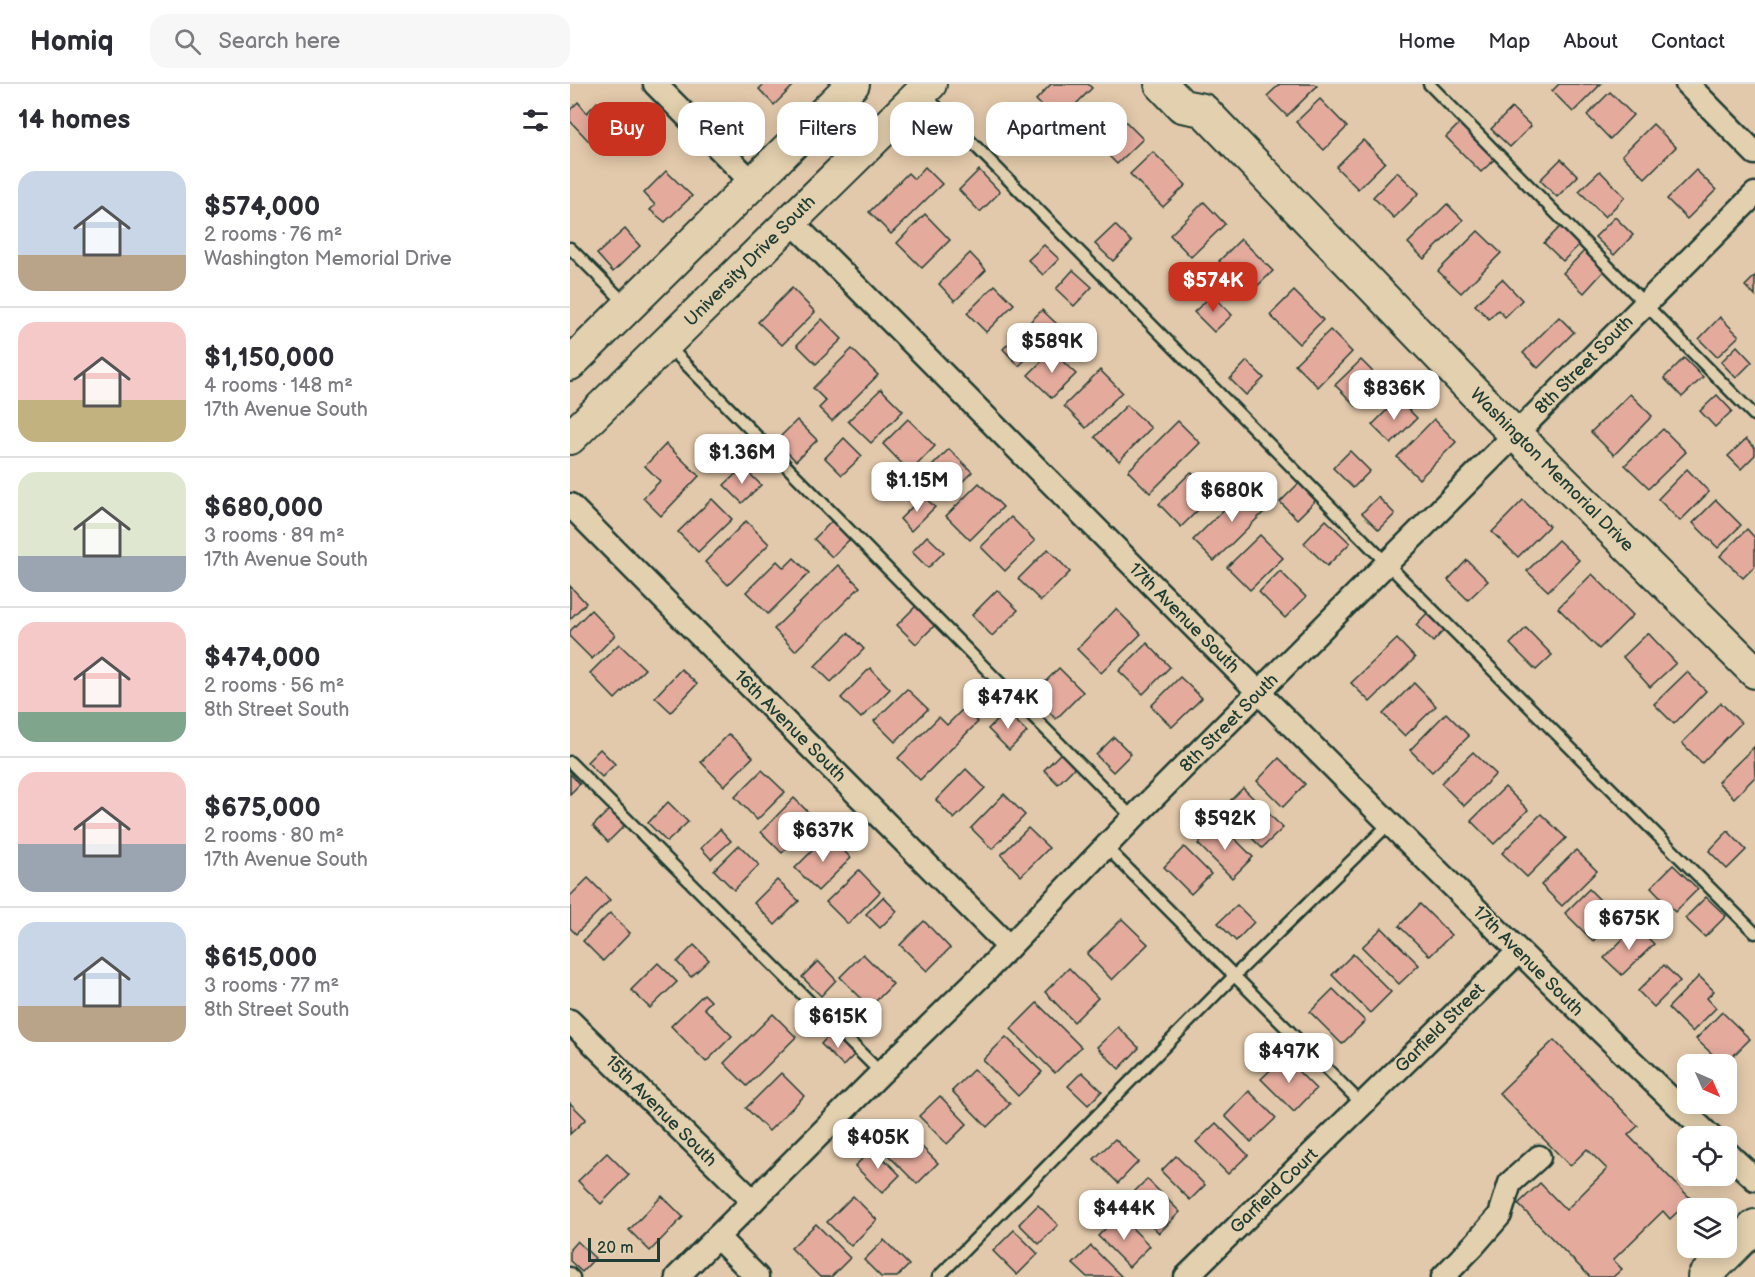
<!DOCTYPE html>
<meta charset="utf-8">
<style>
body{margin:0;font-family:"Balsamiq Sans",sans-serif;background:#f7f7f7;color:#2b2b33;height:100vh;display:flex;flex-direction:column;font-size:22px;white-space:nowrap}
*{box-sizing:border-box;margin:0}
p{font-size:20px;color:#7c7c81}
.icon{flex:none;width:33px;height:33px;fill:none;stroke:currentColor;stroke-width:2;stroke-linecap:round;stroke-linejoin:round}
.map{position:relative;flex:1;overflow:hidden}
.sheet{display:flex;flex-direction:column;background:#fff;width:570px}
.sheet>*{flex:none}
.banner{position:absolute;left:18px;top:18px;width:570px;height:54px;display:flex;gap:12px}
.needle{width:39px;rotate:135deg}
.fabs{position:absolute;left:1107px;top:970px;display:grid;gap:12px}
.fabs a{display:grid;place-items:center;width:60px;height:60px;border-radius:12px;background:#fff;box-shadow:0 3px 15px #0003;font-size:30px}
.scale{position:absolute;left:18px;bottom:15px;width:72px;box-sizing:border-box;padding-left:6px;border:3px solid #1f3d34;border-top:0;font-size:16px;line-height:21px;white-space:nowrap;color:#1f3d34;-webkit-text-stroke:4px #e3d0ae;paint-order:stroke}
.price{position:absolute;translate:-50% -51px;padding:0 14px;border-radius:12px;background:#fff;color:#222;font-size:20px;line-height:39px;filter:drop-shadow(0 2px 3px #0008)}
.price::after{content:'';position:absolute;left:50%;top:36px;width:18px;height:14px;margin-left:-9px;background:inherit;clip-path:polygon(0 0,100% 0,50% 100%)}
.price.on{background:#c8321e;color:#fff}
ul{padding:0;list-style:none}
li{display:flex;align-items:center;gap:18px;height:150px;padding:0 18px}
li+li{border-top:2px solid #e1e1e2}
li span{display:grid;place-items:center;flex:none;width:168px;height:120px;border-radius:18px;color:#555}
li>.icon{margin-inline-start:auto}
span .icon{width:72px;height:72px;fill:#fffc;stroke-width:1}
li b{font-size:26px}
h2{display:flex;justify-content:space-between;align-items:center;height:72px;padding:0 18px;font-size:26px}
.chip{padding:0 21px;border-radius:18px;background:#fff;box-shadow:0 3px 15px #0003;font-size:21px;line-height:54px}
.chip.on{background:#c8321e;color:#fff}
header{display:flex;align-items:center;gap:36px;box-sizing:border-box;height:84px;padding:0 30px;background:#fff;border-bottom:2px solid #e1e1e2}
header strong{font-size:28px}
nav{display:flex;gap:33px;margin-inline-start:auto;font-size:21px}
.search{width:420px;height:54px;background:#f7f7f7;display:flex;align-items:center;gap:15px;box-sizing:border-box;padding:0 21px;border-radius:18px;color:#7c7c81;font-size:22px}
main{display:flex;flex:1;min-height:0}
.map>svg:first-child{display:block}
.building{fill:#e4ab9d;stroke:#1f3d34;stroke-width:1.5}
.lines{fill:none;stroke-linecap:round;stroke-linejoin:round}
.lane-casing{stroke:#1f3d34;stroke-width:15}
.street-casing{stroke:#1f3d34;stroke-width:27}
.secondary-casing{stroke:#1f3d34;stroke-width:36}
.lane{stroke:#e3d0ae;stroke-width:10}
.street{stroke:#e3d0ae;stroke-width:22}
.secondary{stroke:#e3d0ae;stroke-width:32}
.labels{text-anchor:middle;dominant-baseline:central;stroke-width:4.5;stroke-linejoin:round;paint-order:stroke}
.street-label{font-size:18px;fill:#1f3d34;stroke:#e3d0ae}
</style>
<header>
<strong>Homiq</strong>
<div class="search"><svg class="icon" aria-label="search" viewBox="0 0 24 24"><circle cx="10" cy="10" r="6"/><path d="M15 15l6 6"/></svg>Search here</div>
<nav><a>Home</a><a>Map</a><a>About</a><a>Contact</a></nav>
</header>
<main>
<section class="sheet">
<h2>14 homes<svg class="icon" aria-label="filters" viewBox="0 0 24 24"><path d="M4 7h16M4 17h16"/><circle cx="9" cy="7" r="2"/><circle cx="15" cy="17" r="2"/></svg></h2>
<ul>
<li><span style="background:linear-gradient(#c9d6e8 70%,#b9a48a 0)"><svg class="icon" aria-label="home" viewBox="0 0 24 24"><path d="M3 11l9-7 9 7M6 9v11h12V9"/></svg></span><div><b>$574,000</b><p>2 rooms · 76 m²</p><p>Washington Memorial Drive</p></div></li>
<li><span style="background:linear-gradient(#f6c9c9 65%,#c2b280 0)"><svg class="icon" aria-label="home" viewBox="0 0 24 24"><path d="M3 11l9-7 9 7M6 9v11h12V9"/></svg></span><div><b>$1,150,000</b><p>4 rooms · 148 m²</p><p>17th Avenue South</p></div></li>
<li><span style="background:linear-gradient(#dfe7d0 70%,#9aa5b1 0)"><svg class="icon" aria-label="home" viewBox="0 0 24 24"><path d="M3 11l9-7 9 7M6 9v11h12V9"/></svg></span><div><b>$680,000</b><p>3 rooms · 89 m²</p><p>17th Avenue South</p></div></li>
<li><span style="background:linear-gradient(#f6c9c9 75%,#7fa58c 0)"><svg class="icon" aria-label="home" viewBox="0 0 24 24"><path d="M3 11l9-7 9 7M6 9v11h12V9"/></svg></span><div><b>$474,000</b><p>2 rooms · 56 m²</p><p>8th Street South</p></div></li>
<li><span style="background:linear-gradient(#f6c9c9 60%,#9aa5b1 0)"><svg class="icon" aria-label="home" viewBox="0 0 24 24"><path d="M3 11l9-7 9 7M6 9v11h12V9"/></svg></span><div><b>$675,000</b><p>2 rooms · 80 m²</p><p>17th Avenue South</p></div></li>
<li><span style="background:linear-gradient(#c9d6e8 70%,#b9a48a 0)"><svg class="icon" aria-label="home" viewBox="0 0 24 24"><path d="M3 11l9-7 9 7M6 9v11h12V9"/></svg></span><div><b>$615,000</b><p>3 rooms · 77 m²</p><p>8th Street South</p></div></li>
</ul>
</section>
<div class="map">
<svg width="1185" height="1193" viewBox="0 0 1185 1193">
<rect width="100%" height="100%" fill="#e3c9ab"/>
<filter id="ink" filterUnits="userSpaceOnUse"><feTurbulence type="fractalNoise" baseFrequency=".0167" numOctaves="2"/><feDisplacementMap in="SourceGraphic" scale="12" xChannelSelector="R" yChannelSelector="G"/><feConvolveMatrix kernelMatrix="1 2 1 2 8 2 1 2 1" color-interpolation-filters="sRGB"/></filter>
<g filter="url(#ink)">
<g class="building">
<path d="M194 0H225L204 21 189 5Z"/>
<path d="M481 0H518L522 4 488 38 466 16Z"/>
<path d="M710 0H744L747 2 717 32 697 12Z"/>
<path d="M989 0H1031L1003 28 982 7Z"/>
<path d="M1040 8 1063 31 1040 55 1017 31Z"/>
<path d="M750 15 777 43 754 66 726 38Z"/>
<path d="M8 18 17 29 27 18 54 44 30 69 0 37V26Z"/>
<path d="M539 21 573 55 547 80 514 47Z"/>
<path d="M942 24 961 42 940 63 921 45Z"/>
<path d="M891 38 926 74 911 88 876 53Z"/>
<path d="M1083 40 1106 63 1075 94 1052 71Z"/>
<path d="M793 56 815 78 788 105 766 83Z"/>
<path d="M583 68 616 101 593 123 560 90Z"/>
<path d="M991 75 1008 92 987 113 970 96Z"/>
<path d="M355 83 372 100 321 150 299 128 338 89 344 95Z"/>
<path d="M409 86 430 108 410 128 389 106Z"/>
<path d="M1126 86 1146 106 1117 135 1097 115Z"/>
<path d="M96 87 122 112 95 138 80 126 85 121 74 109Z"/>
<path d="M1030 87 1055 113 1035 133 1009 107Z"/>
<path d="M827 88 849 109 824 134 803 113Z"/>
<path d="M634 118 655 140 621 173 600 151Z"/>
<path d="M877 120 893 136 854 175 838 159Z"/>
<path d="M355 130 380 156 352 184 327 159Z"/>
<path d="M1045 133 1063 151 1044 171 1025 153Z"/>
<path d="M545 141 562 158 543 177 525 160Z"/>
<path d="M991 142 1009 161 993 177 974 159Z"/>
<path d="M55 145 70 162 43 188 27 170Z"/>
<path d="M908 147 931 169 891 209 868 187Z"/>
<path d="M671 155 703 187 681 208 649 177Z"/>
<path d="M474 161 489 175 473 191 458 176Z"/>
<path d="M1014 167 1034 187 1014 209 993 189Z"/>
<path d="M400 169 416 186 385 217 369 200Z"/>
<path d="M503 186 522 203 504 222 486 205Z"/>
<path d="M1185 192V212L1175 202Z"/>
<path d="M932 195 952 216 935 233 928 226 919 235 905 221Z"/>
<path d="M425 201 444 220 416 248 397 229Z"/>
<path d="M222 204 245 228 212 261 188 238Z"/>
<path d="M724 207 753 236 729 260 700 231Z"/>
<path d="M642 211 662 231 644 248 624 228Z"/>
<path d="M472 226 489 242 449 282 433 265Z"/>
<path d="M989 233 1004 248 968 284 953 269Z"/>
<path d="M1150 233 1169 252 1147 273 1129 255Z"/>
<path d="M252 235 272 255 246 280 227 261Z"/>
<path d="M760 246 782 268 748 303 725 280Z"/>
<path d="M1167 262 1182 278 1166 294 1151 278Z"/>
<path d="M282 265 308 291 262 337 249 324 256 317 243 304Z"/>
<path d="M482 267 506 290 482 314 458 291Z"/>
<path d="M1114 274 1133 293 1112 313 1094 294Z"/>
<path d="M791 276 811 296 786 322 765 301Z"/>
<path d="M677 277 694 294 676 311 660 295Z"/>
<path d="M530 286 552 308 516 344 494 322Z"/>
<path d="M311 305 333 327 301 359 278 337Z"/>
<path d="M1060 310 1082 332 1044 371 1021 348Z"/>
<path d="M1147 311 1162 327 1145 343 1130 327Z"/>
<path d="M828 315 847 334 821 360 802 341Z"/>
<path d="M557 321 581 344 549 377 525 353Z"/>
<path d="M338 335 365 362 340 388 313 360Z"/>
<path d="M864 335 886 358 849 395 827 373Z"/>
<path d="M227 336 247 356 226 377 206 357Z"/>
<path d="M608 337 630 359 580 409 558 387Z"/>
<path d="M1093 345 1116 368 1079 404 1055 381Z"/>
<path d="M274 354 292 372 272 391 255 374Z"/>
<path d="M1176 355 1185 364V371L1171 385 1158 372Z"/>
<path d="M96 360 129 392 91 432 73 414 90 397 75 382Z"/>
<path d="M379 365 402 388 374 416 351 393Z"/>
<path d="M780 367 800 387 783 404 763 384Z"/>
<path d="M173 383 191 401 172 419 154 401Z"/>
<path d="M1117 385 1139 408 1110 437 1088 415Z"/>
<path d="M621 388 643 411 611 443 589 420Z"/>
<path d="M732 396 749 413 727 435 710 418Z"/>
<path d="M409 399 433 423 400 456 376 432Z"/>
<path d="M679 401 700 422 644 477 623 456Z"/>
<path d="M353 412 365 423 341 447 330 435Z"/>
<path d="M808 413 825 430 809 446 792 429Z"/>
<path d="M142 415 162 435 128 468 108 448Z"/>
<path d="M953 416 979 442 948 473 922 448Z"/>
<path d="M1146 416 1171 441 1148 464 1123 439Z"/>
<path d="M441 433 465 457 435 487 411 463Z"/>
<path d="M263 436 281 454 262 473 244 455Z"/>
<path d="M756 436 780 459 757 482 734 459Z"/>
<path d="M176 437 199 460 158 501 135 478Z"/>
<path d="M1177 445 1185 454V482L1173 494 1150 472Z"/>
<path d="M690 451 713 474 680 506 657 483Z"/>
<path d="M357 452 374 468 358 484 342 468Z"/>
<path d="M988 456 1009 476 978 507 957 487Z"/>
<path d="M478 465 500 488 471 517 448 495Z"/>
<path d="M224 474 239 489 198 530 176 508 207 477 214 484Z"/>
<path d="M897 476 918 497 898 516 878 496Z"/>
<path d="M268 481 290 503 225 567 204 545Z"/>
<path d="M710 487 736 513 715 534 689 508Z"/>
<path d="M1022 490 1063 531 1029 565 988 524Z"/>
<path d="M0 502 16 519 0 535Z"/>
<path d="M427 506 448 526 422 552 402 531Z"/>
<path d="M347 521 366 540 346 560 327 541Z"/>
<path d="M546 525 571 550 531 589 507 565Z"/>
<path d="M21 526 45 551 22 575 0 553V547Z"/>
<path d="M859 527 876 544 863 558 846 541Z"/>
<path d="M956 544 982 571 966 586 940 560Z"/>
<path d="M278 549 294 565 261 598 245 582Z"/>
<path d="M1078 549 1106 579 1080 603 1053 573Z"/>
<path d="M827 555 845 574 800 618 781 599Z"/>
<path d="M577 559 600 583 573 610 549 587Z"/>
<path d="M49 560 75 585 45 615 20 589Z"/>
<path d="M300 584 320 605 291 634 271 614Z"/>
<path d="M489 584 513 608 486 635 462 611Z"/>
<path d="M111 585 127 600 101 628 85 613Z"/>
<path d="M1117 588 1136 607 1104 640 1084 620Z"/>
<path d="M610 593 632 614 602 643 581 622Z"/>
<path d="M844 599 866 622 835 652 813 630Z"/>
<path d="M337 605 358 625 325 658 304 637Z"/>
<path d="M1151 619 1171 639 1132 679 1112 659Z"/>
<path d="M394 624 408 638 350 696 328 674 369 633 377 641Z"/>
<path d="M436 627 457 648 439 666 418 645Z"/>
<path d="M876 629 899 652 862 688 840 666Z"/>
<path d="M159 650 183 673 154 702 131 678Z"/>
<path d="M544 653 561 670 543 688 526 671Z"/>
<path d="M1184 663 1185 693 1164 714 1148 698Z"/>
<path d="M30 665 45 680 32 693 17 678Z"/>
<path d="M492 668 506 682 488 700 474 686Z"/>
<path d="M903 668 926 690 894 722 871 699Z"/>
<path d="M709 674 735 700 713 723 687 697Z"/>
<path d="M396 685 415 704 384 735 366 716Z"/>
<path d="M192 686 215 708 187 736 165 713Z"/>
<path d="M0 690 10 700 0 710Z"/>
<path d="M935 703 958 726 924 760 901 737Z"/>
<path d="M673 704 713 744 692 764 652 725Z"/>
<path d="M434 710 455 731 422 765 401 744Z"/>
<path d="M224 714 246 736 212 769 191 748Z"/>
<path d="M98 718 118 738 97 758 78 739Z"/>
<path d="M40 725 55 741 38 758 23 742Z"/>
<path d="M971 730 996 754 957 793 932 769Z"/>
<path d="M649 739 683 773 662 794 628 760Z"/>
<path d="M458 744 479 764 451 792 431 771Z"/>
<path d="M150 745 161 757 141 775 131 764Z"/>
<path d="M1158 747 1176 766 1157 785 1139 767Z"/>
<path d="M258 751 281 774 248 807 225 784Z"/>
<path d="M169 761 189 781 164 806 144 786Z"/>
<path d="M614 763 641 790 621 810 594 783Z"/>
<path d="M1006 766 1027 787 992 822 971 801Z"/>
<path d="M1103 781 1128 805 1105 828 1081 803Z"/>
<path d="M289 786 310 808 278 840 256 818Z"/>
<path d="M18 794 40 816 6 850 0 844V812Z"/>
<path d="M207 796 229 817 205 841 184 819Z"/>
<path d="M1019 805 1047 833 1023 857 995 829Z"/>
<path d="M313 813 327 827 310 844 296 830Z"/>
<path d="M1136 813 1156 832 1135 853 1115 834Z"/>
<path d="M850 820 881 851 860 872 829 842Z"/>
<path d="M667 821 684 838 666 857 648 839Z"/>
<path d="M40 829 60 849 33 877 13 857Z"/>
<path d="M552 835 578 860 542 896 517 870Z"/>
<path d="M354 837 380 864 357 887 330 861Z"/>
<path d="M1066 842 1084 860 1052 891 1034 874Z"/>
<path d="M812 844 849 881 829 900 792 863Z"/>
<path d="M124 861 139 876 121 893 107 878Z"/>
<path d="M293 870 323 900 300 923 270 893Z"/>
<path d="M783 870 821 908 800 929 762 891Z"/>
<path d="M248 877 266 896 251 912 232 893Z"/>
<path d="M88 879 107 898 80 924 61 906Z"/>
<path d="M1094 881 1110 897 1084 923 1068 907Z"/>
<path d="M499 884 528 914 504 938 475 908Z"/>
<path d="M1129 892 1144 907 1137 914 1146 924 1122 948 1098 924Z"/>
<path d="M763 905 795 937 772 960 740 928Z"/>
<path d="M134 910 141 917 134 924 162 952 136 978 101 942Z"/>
<path d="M467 919 511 963 485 989 441 945Z"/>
<path d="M1152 928 1180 955 1154 981 1126 955Z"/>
<path d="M203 930 226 953 177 1002 154 979Z"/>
<path d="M548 943 569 964 549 985 527 963Z"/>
<path d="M262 948 285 970 273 982 251 960Z"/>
<path d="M436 953 472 988 448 1012 413 976Z"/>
<path d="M984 956 1068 1042 1058 1051 1121 1115 1100 1135 1093 1127 1043 1176 1052 1185 1043 1193H1020L948 1120 970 1099 996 1126 1037 1085 1017 1065 1000 1082 929 1009Z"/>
<path d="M714 973 746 1005 724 1028 691 995Z"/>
<path d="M404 985 440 1020 417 1043 382 1007Z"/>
<path d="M512 988 532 1007 518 1021 498 1002Z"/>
<path d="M211 989 234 1012 199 1047 176 1024Z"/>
<path d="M679 1007 706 1034 681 1058 655 1032Z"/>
<path d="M370 1012 397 1040 377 1060 349 1032Z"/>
<path d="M0 1019 16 1035 0 1050Z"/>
<path d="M646 1039 678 1071 658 1090 626 1058Z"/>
<path d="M335 1046 368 1079 347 1100 314 1067Z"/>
<path d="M545 1055 568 1078 548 1099 524 1075Z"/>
<path d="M303 1064 330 1091 312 1109 285 1082Z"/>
<path d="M37 1069 59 1091 31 1120 8 1097Z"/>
<path d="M606 1072 635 1101 620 1116 591 1087Z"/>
<path d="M577 1095 610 1128 589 1149 556 1116Z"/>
<path d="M92 1112 113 1133 80 1167 59 1146Z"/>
<path d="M283 1112 307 1136 281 1162 257 1138Z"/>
<path d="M468 1121 488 1141 469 1160 449 1140Z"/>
<path d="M549 1131 580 1162 559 1183 528 1152Z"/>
<path d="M246 1140 280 1174 261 1193H250L221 1164Z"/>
<path d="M444 1146 468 1170 447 1191 423 1167Z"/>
<path d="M314 1156 339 1181 327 1193H311L294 1176Z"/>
<path d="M7 1157 25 1174 12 1188 0 1177V1165Z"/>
<path d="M521 1162 552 1193H517L503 1180Z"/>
</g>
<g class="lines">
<g class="lane-casing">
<g id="lane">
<path d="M859 0 1185 332"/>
<path d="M354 10 840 503 1185 849"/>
<path d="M0 164 56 220"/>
<path d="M98 262 563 734"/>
<path d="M0 678 311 989"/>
<path d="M536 763 793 1021"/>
<path d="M0 1189 4 1193"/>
<path d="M368 1193 663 893 819 740"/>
</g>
</g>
<g class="street-casing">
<g id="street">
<path d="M85 0 183 99"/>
<path d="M1117 0 1185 69"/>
<path d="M221 137C527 443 827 754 1141 1053"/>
<path d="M0 421 439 863"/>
<path d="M0 937 183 1117"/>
<path d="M1156 1068 1185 1095"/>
<path d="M147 1153 187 1193"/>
<path d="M107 1193 311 989 419 884 563 734 1185 110"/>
<path d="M616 1193 948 868"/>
<path d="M873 1193 904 1161 930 1131 940 1099 969 1073"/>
</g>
</g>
<g class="secondary-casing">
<g id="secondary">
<path d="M591 0 612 22 633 26 929 334 1185 588"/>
<path d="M0 280 283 0"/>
<path d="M0 354 360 0"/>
<path d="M1134 1193 1185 1142"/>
</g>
</g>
<use href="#lane" class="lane"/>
<use href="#street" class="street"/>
<use href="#secondary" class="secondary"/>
</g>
</g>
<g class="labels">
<g class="street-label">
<text transform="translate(180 177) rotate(-45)">University Drive South</text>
<text transform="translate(1014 281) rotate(-45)">8th Street South</text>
<text transform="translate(982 386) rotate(45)">Washington Memorial Drive</text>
<text transform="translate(614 534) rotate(45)">17th Avenue South</text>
<text transform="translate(659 639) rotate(-45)">8th Street South</text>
<text transform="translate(220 642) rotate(45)">16th Avenue South</text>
<text transform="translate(958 877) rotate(45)">17th Avenue South</text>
<text transform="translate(870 944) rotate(-45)">Garfield Street</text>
<text transform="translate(91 1027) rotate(45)">15th Avenue South</text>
<text transform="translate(704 1107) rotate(-44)">Garfield Court</text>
</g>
</g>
</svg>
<div class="fabs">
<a><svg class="needle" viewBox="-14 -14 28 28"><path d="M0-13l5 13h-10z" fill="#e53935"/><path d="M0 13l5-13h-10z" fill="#7c7c81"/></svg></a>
<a><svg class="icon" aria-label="locate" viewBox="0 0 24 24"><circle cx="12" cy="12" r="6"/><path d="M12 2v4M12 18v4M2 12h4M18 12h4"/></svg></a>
<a><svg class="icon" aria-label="layers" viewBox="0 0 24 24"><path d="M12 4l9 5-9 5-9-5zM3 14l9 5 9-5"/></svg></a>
</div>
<div class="scale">20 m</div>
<b class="price on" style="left:643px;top:229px">$574K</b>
<b class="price" style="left:482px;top:290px">$589K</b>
<b class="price" style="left:824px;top:337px">$836K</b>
<b class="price" style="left:172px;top:401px">$1.36M</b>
<b class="price" style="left:347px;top:429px">$1.15M</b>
<b class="price" style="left:662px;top:439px">$680K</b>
<b class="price" style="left:438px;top:646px">$474K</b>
<b class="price" style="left:655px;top:767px">$592K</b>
<b class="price" style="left:253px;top:779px">$637K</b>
<b class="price" style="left:1059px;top:867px">$675K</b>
<b class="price" style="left:268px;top:965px">$615K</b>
<b class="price" style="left:719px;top:1000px">$497K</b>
<b class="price" style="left:308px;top:1086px">$405K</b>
<b class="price" style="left:554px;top:1157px">$444K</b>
<div class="banner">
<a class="chip on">Buy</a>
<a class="chip">Rent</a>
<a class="chip">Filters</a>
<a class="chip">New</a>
<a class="chip">Apartment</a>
</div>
</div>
</main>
